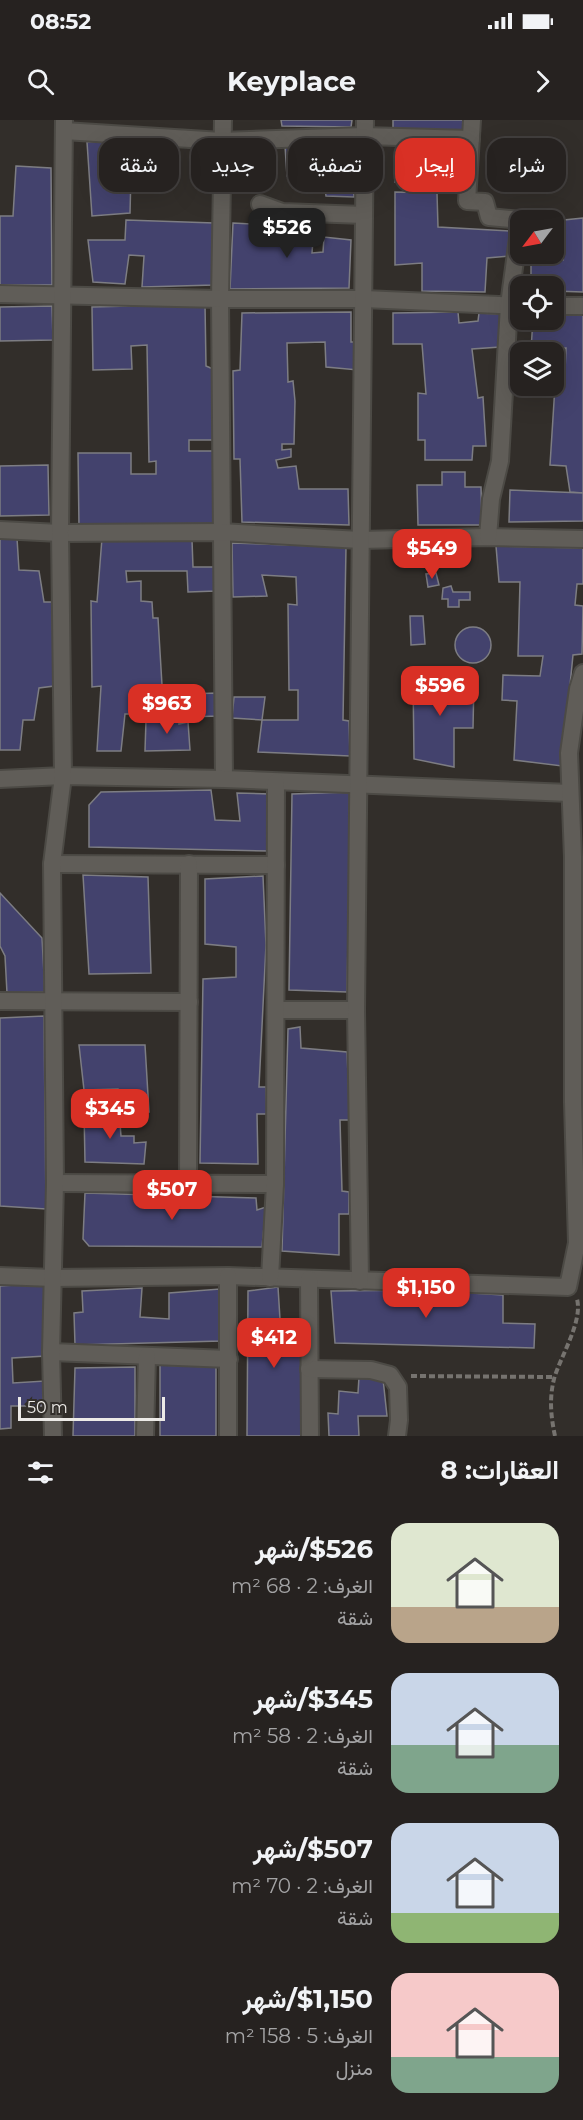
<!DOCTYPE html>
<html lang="ar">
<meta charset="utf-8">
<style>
body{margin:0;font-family:Montserrat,Vazirmatn,sans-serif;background:#322f2d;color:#f1f3f6;direction:rtl;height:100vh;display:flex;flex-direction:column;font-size:22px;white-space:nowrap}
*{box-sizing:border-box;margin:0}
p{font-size:20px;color:#a4a4a5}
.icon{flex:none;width:33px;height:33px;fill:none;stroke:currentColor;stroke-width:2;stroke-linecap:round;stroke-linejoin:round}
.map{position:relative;height:1316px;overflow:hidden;direction:ltr}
.panel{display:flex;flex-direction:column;background:#262220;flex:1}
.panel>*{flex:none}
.hud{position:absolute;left:18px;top:18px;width:548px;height:54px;direction:rtl;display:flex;gap:12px}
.needle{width:39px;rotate:238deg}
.buttons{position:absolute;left:510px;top:90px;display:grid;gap:12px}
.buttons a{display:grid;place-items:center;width:54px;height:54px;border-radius:12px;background:#262220;box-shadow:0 6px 24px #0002,0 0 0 2px #423f3e;font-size:30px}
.scale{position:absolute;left:18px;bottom:15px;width:147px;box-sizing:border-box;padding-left:6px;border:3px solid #eceae7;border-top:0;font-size:16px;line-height:21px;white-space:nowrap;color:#eceae7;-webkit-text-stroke:4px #322e2a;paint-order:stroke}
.price{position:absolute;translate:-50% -51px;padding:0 14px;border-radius:12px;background:#d93025;color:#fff;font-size:20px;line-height:39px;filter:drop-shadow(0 2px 3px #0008)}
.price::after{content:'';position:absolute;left:50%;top:36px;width:18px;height:14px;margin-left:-9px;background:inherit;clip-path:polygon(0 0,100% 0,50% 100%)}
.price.on{background:#222;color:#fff}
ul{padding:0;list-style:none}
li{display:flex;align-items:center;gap:18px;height:150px;padding:0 24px}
li span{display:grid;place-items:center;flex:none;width:168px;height:120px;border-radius:18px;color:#555}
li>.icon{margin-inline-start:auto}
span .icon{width:72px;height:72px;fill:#fffc;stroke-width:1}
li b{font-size:26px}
h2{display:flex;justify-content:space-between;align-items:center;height:72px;padding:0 24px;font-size:26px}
.tag{padding:0 21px;border-radius:18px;background:#262220;box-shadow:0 6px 24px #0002,0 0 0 2px #423f3e;font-size:21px;line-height:54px}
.tag.on{background:#d93025;color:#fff}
.status{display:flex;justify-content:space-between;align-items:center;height:42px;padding:0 30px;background:#262220;direction:ltr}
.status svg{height:16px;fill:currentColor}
header{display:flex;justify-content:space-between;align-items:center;height:78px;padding:0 24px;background:#262220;font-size:27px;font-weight:700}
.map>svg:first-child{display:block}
.building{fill:#43426d;stroke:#7d7d83;stroke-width:1.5}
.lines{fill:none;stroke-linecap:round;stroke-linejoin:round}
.minor-casing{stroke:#4c4a45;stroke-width:20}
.path{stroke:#76736f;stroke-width:4;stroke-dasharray:6 3;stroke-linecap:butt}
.minor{stroke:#605d58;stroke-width:16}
</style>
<div class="status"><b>08:52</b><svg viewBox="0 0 49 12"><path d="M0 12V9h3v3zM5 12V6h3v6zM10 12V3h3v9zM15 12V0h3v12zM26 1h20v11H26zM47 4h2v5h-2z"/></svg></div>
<header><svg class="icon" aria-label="forward" viewBox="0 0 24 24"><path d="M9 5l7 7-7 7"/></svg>Keyplace<svg class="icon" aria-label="search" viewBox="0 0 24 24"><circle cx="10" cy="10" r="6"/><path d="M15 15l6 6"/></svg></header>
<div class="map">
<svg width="583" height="1316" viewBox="0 0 583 1316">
<rect width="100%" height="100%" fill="#322e2a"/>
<g class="building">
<path d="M281 0H352L351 7 282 6Z"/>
<path d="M393 0H467L466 11 393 9Z"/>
<path d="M118 19 150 21 151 40H154L156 55 131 54 130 93 92 96 87 22Z"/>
<path d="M285 26 352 28 354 77 326 76 323 54 287 56Z"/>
<path d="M396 32 460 35 461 63 395 62Z"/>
<path d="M16 46 51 48 52 165H0V96H13Z"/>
<path d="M395 72 437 73 438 107 512 111 510 136 487 138 485 172 422 171V143L395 145Z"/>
<path d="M583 98V172L554 171V166H531V139L563 140 564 100Z"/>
<path d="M126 100 214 103V165L142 167 144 136 129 135 125 164 93 162 88 120H125Z"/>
<path d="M233 103 314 107 312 133 323 132 324 117 351 120 349 168 230 169Z"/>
<path d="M205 184 206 246 213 249V320H189V331H216V407H79L78 333H131V354H156V341L149 342 147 225 131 226 132 249 93 250 92 187Z"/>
<path d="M52 186 53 220 0 221V187Z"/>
<path d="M351 192V222H357L358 250 326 247 325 222 287 223 288 262 293 261 295 281 294 324H282V330L291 329V337L276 340 278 348 296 346 299 369H348L349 405 242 402 240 339H234L233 251 240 250 242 193Z"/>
<path d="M458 192 459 203 478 201 479 193 502 194 500 227 472 229 478 278 483 277 486 326H473L472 340H425V320H418V273L426 274 422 224H393V193Z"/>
<path d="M583 194V373L570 372 566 346 550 345 556 250 565 251 566 228 531 229 533 200H554V195Z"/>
<path d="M48 345 49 395 0 396V346Z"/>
<path d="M442 352H465V367H481L482 405H418L417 365H442Z"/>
<path d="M510 370 583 373V401L509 402Z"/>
<path d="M0 418H17L19 450 39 451 44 482H52L54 566 39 568 34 600H23L20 630H0Z"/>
<path d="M102 418 192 420 193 447H216V471L188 472 187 451H126L127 462 141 461V481L152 482 153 498H158L162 565 151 566 152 594H125L121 631H97L101 566 92 567 91 481 97 482Z"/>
<path d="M232 423 346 427 343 600 349 601 350 636 258 632 262 600H298V570H289L288 484 297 485 296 457 262 455 267 476 233 477Z"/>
<path d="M496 426 583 428V464H577L575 485 583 486 582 534 573 535 562 646 514 640 517 581 502 580 503 555 540 556 543 536H518L520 462H499Z"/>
<path d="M436 453 439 465 428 467 426 454Z"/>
<path d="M451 466 453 472H470V480H459V487H448V479H442L443 468Z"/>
<path d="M410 496H423L425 524 411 525Z"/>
<circle cx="473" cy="525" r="18"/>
<path d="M413 557 474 560 473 608H454V647L414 639Z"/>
<path d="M217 573 218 596 187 597V574Z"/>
<path d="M234 577H265L262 600 232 598Z"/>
<path d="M169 593 179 594V604L188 602 190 630 145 631 146 600 169 602Z"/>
<path d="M211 670 215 700 240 701 237 673 270 674 269 731 89 727V685L101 672Z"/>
<path d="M351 672 347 872 289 870 292 674Z"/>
<path d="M83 755 148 757 151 853 89 854Z"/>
<path d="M263 756 266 825 259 967H266L267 994H257L258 1044 200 1043 203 859 236 857V827L205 824V759Z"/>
<path d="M0 773 42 818 45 872 7 873 5 836 0 826Z"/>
<path d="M44 896 46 1089 0 1086V898Z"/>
<path d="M300 907 301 928 347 932 350 1000H340L342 1071 349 1072V1094H339V1135L282 1131 288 909Z"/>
<path d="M79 925H145L149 992 119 991 118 969 84 970Z"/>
<path d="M84 991H119L121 1016H134V1023L146 1022 144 1044 85 1042Z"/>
<path d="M85 1073 256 1078 257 1090 266 1087 262 1127 89 1126 83 1119Z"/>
<path d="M45 1163 46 1236 12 1238 13 1263 45 1261 42 1286H11V1308L0 1309V1166Z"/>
<path d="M278 1167 280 1199 302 1201 304 1316H247L248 1171Z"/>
<path d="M142 1168 140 1197 169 1199V1173L220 1169 221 1221 75 1225 74 1193 83 1192 82 1171Z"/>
<path d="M424 1170 503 1175V1203L535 1204 534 1228 335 1223 331 1171Z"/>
<path d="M160 1245 216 1247V1316H160Z"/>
<path d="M135 1247V1316H73L75 1248Z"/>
<path d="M359 1257 383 1259 387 1296H358L359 1316H329L328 1293 338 1294 339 1271 358 1273Z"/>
</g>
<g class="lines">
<g class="minor-casing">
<g id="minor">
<path d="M223 0 220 179 224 659"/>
<path d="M472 0 467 81 485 82 489 97 521 100"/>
<path d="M64 11 222 21 364 16 471 19"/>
<path d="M260 84 282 92 364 95"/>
<path d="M0 174 220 179H364L520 186"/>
<path d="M554 186H583"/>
<path d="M0 410 60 413 221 412 360 420 488 417 583 419"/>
<path d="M488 417 491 379 500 341 509 185 520 103"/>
<path d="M0 659 63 656 224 659 570 673"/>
<path d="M52 744 276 745"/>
<path d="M0 881 189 882"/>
<path d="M276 890H356"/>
<path d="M55 1063 275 1064"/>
<path d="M188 1063 189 744"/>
<path d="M0 1156 53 1158 228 1156 568 1167 577 1123 573 982V737L569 633 578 569 583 553"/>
<path d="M270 1158 275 1064 276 662"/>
<path d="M309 1159 310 1316"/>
<path d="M360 1161 356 890 365 0"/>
<path d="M51 1232 229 1239"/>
<path d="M309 1249 371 1250 390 1255 398 1267 399 1300 397 1316"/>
<path d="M53 1316 51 1232 55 1063 52 744 63 656 60 413 64 0"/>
<path d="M145 1316 147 1236"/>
<path d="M228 1316V1156"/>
</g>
</g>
<g class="path">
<path d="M411 1256 554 1257"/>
<path d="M555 1316C551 1297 549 1279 554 1259 560 1237 583 1202 577 1179"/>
</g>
<use href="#minor" class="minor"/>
</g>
</svg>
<div class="buttons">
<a><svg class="needle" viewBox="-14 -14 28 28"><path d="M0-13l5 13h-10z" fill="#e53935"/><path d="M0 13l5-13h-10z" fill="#a4a4a5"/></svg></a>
<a><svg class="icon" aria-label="locate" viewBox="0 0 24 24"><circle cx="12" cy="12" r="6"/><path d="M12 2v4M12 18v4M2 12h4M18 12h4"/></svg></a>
<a><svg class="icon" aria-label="layers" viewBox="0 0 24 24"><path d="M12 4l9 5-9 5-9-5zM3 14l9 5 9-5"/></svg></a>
</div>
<div class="scale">50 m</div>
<b class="price on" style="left:287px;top:139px">$526</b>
<b class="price" style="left:432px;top:460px">$549</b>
<b class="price" style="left:440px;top:597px">$596</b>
<b class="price" style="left:167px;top:615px">$963</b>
<b class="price" style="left:110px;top:1020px">$345</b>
<b class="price" style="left:172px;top:1101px">$507</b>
<b class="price" style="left:426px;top:1199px">$1,150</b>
<b class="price" style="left:274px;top:1249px">$412</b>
<div class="hud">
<a class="tag">شراء</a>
<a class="tag on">إيجار</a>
<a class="tag">تصفية</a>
<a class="tag">جديد</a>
<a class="tag">شقة</a>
</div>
</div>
<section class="panel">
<h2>العقارات: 8<svg class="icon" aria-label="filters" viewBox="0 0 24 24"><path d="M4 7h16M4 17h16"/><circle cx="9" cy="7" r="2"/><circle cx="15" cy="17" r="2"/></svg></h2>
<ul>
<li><span style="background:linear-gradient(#dfe7d0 70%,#b9a48a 0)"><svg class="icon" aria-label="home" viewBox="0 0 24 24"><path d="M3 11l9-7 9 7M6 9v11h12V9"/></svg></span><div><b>$526/شهر</b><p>الغرف: 2 · 68 m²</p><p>شقة</p></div></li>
<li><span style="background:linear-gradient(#c9d6e8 60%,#7fa58c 0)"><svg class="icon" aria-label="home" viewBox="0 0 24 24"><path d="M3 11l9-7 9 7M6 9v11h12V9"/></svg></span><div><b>$345/شهر</b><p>الغرف: 2 · 58 m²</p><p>شقة</p></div></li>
<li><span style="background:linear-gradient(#c9d6e8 75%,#8fb573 0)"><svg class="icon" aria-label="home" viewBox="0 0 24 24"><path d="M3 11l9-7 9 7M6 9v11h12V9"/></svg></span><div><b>$507/شهر</b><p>الغرف: 2 · 70 m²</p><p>شقة</p></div></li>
<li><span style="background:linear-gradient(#f6c9c9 70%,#7fa58c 0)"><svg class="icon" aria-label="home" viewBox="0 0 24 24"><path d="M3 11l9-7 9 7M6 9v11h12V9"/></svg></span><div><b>$1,150/شهر</b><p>الغرف: 5 · 158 m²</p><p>منزل</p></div></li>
</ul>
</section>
